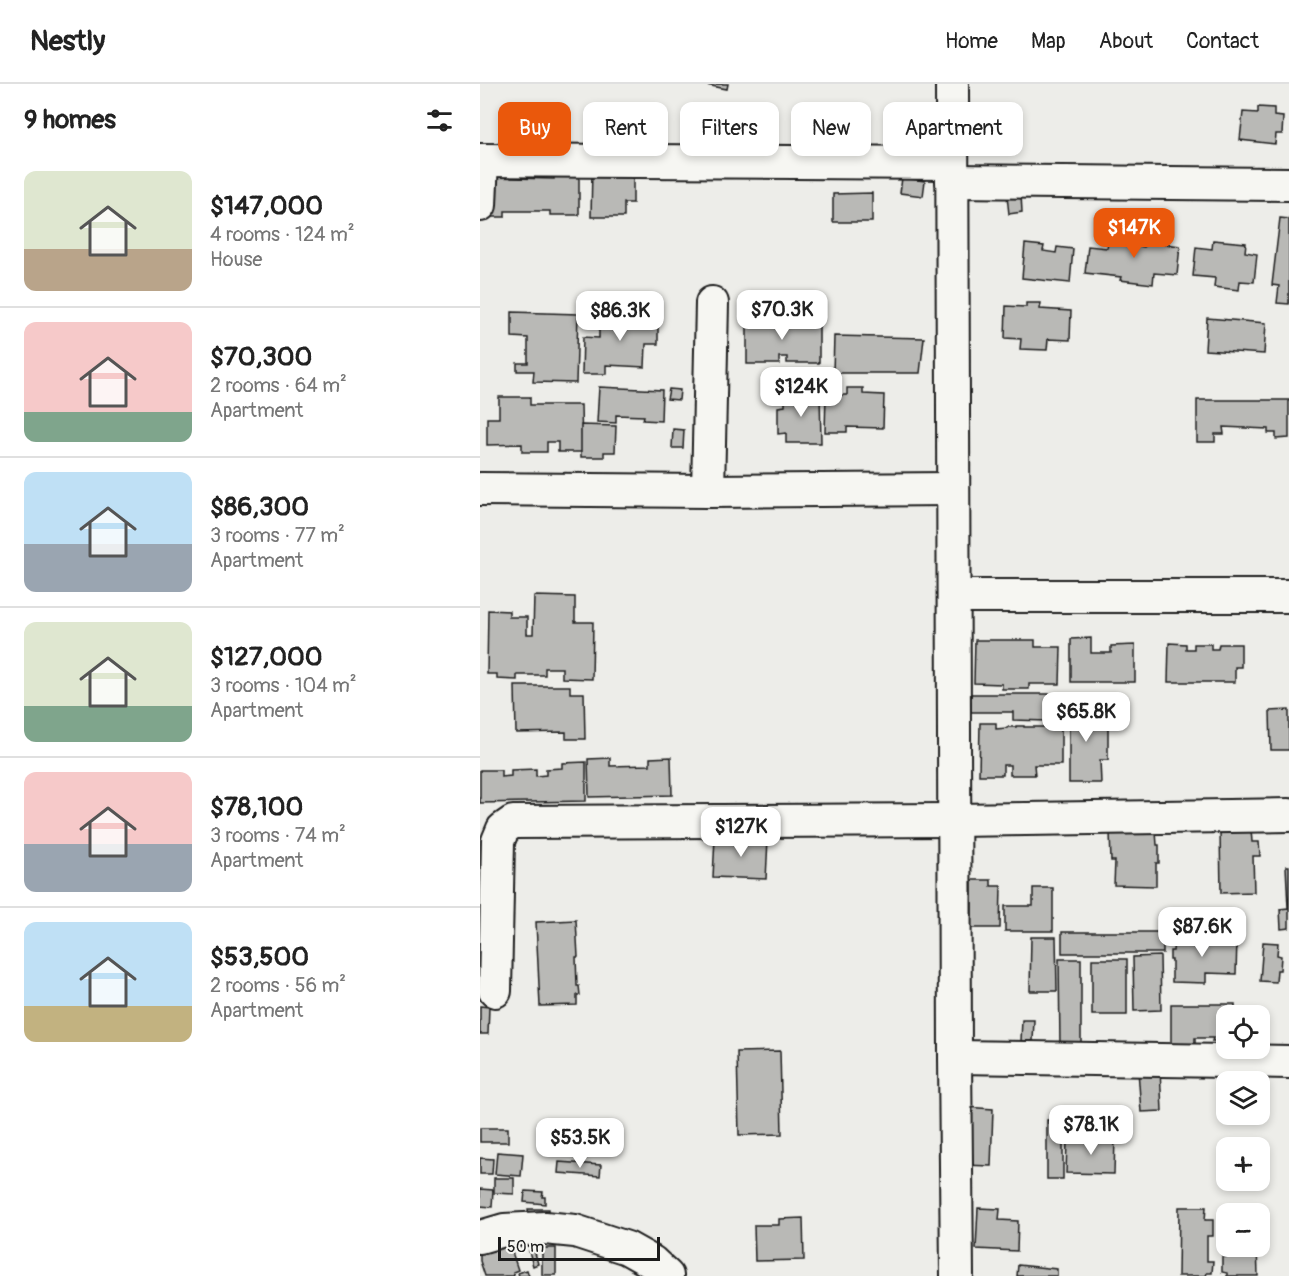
<!DOCTYPE html>
<meta charset="utf-8">
<style>
body{margin:0;font-family:Pangolin,sans-serif;background:#f2f2f2;color:#222;height:100vh;display:flex;flex-direction:column;font-size:22px;white-space:nowrap}
*{box-sizing:border-box;margin:0}
p{font-size:20px;color:#767676}
.icon{flex:none;width:33px;height:33px;fill:none;stroke:currentColor;stroke-width:2;stroke-linecap:round;stroke-linejoin:round}
.map{position:relative;flex:1;overflow:hidden}
.side{display:flex;flex-direction:column;background:#fff;width:480px}
.side>*{flex:none}
.guide{position:absolute;left:18px;top:18px;width:570px;height:54px;display:flex;gap:12px}
.controls{position:absolute;left:736px;top:921px;display:grid;gap:12px}
.controls a{display:grid;place-items:center;width:54px;height:54px;border-radius:12px;background:#fff;box-shadow:0 3px 9px #0003;font-size:30px}
.scale{position:absolute;left:18px;bottom:15px;width:162px;box-sizing:border-box;padding-left:6px;border:3px solid #1c1c1c;border-top:0;font-size:16px;line-height:21px;white-space:nowrap;color:#1c1c1c;-webkit-text-stroke:4px #f6f6f2;paint-order:stroke}
.price{position:absolute;translate:-50% -51px;padding:0 14px;border-radius:12px;background:#fff;color:#222;font-size:20px;line-height:39px;filter:drop-shadow(0 2px 3px #0008)}
.price::after{content:'';position:absolute;left:50%;top:36px;width:18px;height:14px;margin-left:-9px;background:inherit;clip-path:polygon(0 0,100% 0,50% 100%)}
.price.selected{background:#ea580c;color:#fff}
ul{padding:0;list-style:none}
li{display:flex;align-items:center;gap:18px;height:150px;padding:0 24px}
li+li{border-top:2px solid #e0e0e0}
li span{display:grid;place-items:center;flex:none;width:168px;height:120px;border-radius:12px;color:#555}
li>.icon{margin-inline-start:auto}
span .icon{width:72px;height:72px;fill:#fffc;stroke-width:1}
li b{font-size:26px}
h2{display:flex;justify-content:space-between;align-items:center;height:72px;padding:0 24px;font-size:26px}
.tag{padding:0 21px;border-radius:12px;background:#fff;box-shadow:0 3px 9px #0003;font-size:21px;line-height:54px}
.tag.selected{background:#ea580c;color:#fff}
header{display:flex;align-items:center;gap:36px;box-sizing:border-box;height:84px;padding:0 30px;background:#fff;border-bottom:2px solid #e0e0e0}
header strong{font-size:28px}
nav{display:flex;gap:33px;margin-inline-start:auto;font-size:21px}
main{display:flex;flex:1;min-height:0}
.map>svg:first-child{display:block}
.building{fill:#b9b9b6;stroke:#1c1c1c;stroke-width:1.5}
.lines{fill:none;stroke-linecap:round;stroke-linejoin:round}
.minor-casing{stroke:#1c1c1c;stroke-width:36}
.minor{stroke:#f6f6f2;stroke-width:32}
</style>
<header>
<strong>Nestly</strong>
<nav><a>Home</a><a>Map</a><a>About</a><a>Contact</a></nav>
</header>
<main>
<section class="side">
<h2>9 homes<svg class="icon" aria-label="filters" viewBox="0 0 24 24"><path d="M4 7h16M4 17h16"/><circle cx="9" cy="7" r="2"/><circle cx="15" cy="17" r="2"/></svg></h2>
<ul>
<li><span style="background:linear-gradient(#dfe7d0 65%,#b9a48a 0)"><svg class="icon" aria-label="home" viewBox="0 0 24 24"><path d="M3 11l9-7 9 7M6 9v11h12V9"/></svg></span><div><b>$147,000</b><p>4 rooms · 124 m²</p><p>House</p></div></li>
<li><span style="background:linear-gradient(#f6c9c9 75%,#7fa58c 0)"><svg class="icon" aria-label="home" viewBox="0 0 24 24"><path d="M3 11l9-7 9 7M6 9v11h12V9"/></svg></span><div><b>$70,300</b><p>2 rooms · 64 m²</p><p>Apartment</p></div></li>
<li><span style="background:linear-gradient(#bfe0f5 60%,#9aa5b1 0)"><svg class="icon" aria-label="home" viewBox="0 0 24 24"><path d="M3 11l9-7 9 7M6 9v11h12V9"/></svg></span><div><b>$86,300</b><p>3 rooms · 77 m²</p><p>Apartment</p></div></li>
<li><span style="background:linear-gradient(#dfe7d0 70%,#7fa58c 0)"><svg class="icon" aria-label="home" viewBox="0 0 24 24"><path d="M3 11l9-7 9 7M6 9v11h12V9"/></svg></span><div><b>$127,000</b><p>3 rooms · 104 m²</p><p>Apartment</p></div></li>
<li><span style="background:linear-gradient(#f6c9c9 60%,#9aa5b1 0)"><svg class="icon" aria-label="home" viewBox="0 0 24 24"><path d="M3 11l9-7 9 7M6 9v11h12V9"/></svg></span><div><b>$78,100</b><p>3 rooms · 74 m²</p><p>Apartment</p></div></li>
<li><span style="background:linear-gradient(#bfe0f5 70%,#c2b280 0)"><svg class="icon" aria-label="home" viewBox="0 0 24 24"><path d="M3 11l9-7 9 7M6 9v11h12V9"/></svg></span><div><b>$53,500</b><p>2 rooms · 56 m²</p><p>Apartment</p></div></li>
</ul>
</section>
<div class="map">
<svg width="809" height="1192" viewBox="0 0 809 1192">
<rect width="100%" height="100%" fill="#edede9"/>
<filter id="ink" filterUnits="userSpaceOnUse"><feTurbulence type="fractalNoise" baseFrequency=".0167" numOctaves="2"/><feDisplacementMap in="SourceGraphic" scale="12" xChannelSelector="R" yChannelSelector="G"/><feConvolveMatrix kernelMatrix="1 2 1 2 8 2 1 2 1" color-interpolation-filters="sRGB"/></filter>
<g filter="url(#ink)">
<g class="building">
<path d="M221 0H248L247 5Z"/>
<path d="M778 23 794 24V32L803 33 802 50H796L795 60 760 56 763 28 778 29Z"/>
<path d="M113 25 143 27 142 50 111 48Z"/>
<path d="M74 84H99V131H70V127H25V133H6V87H31V94L74 95Z"/>
<path d="M112 87H153V119H144V133H111Z"/>
<path d="M422 94 445 97 443 112 420 109Z"/>
<path d="M392 109V138H353V110Z"/>
<path d="M541 110 542 128 529 130 527 112Z"/>
<path d="M800 134 809 135V220L797 219 799 202 792 201Z"/>
<path d="M665 150 685 153V160L700 162 697 191 674 189 673 200 640 196 641 193 605 189 608 162 627 164 629 154 653 156 652 161 664 163Z"/>
<path d="M733 156 766 159 765 168 777 170 774 198 760 197 759 206 734 203 735 194 713 192 716 163 732 165Z"/>
<path d="M545 160 564 162 563 167 576 169 577 163 593 165 590 199 542 194Z"/>
<path d="M546 219H561L560 225 591 227 590 256 568 255 567 266 540 265 541 255 525 254 526 222 546 223Z"/>
<path d="M32 228 98 230 96 299 53 298 54 287H37V279H48V254L32 253Z"/>
<path d="M131 228 178 230V260H166L165 283 126 281V290H102L103 253 119 254V238H131Z"/>
<path d="M302 233V240L322 241V233L339 234V279H307V273H299V280H267V234Z"/>
<path d="M727 234 786 239 784 270 725 266Z"/>
<path d="M354 252 444 254 440 289H353Z"/>
<path d="M119 303 182 306 181 337 163 336 164 332 136 331V339L117 338Z"/>
<path d="M367 304H383V310L404 311 403 344 367 343V348H345L346 311H367Z"/>
<path d="M189 305 200 306 199 316 187 315Z"/>
<path d="M340 309 341 359H306V349L298 350V323L305 322V310Z"/>
<path d="M19 313H50V321H101L102 368H78V358H67V368H42V360L7 361V334H19Z"/>
<path d="M717 316H809V354L796 355V349H788V345L743 343 744 350H735V358H717Z"/>
<path d="M101 341 136 342 135 368H124V373H101Z"/>
<path d="M193 345 204 346 203 364H192Z"/>
<path d="M54 512 95 513V538H113L112 595 82 594V584H65V591H37V596L17 595V590H7L8 526 29 527V533H47V550H53Z"/>
<path d="M611 554V569H631V562L655 561V598H591V555Z"/>
<path d="M495 556H555V563H581L580 600H549V605H522V600L494 599Z"/>
<path d="M689 559 706 560V565H714V560H731V565H738L739 560H761V583H755V598H688Z"/>
<path d="M35 602H90V609H104L105 655H86V648L36 649Z"/>
<path d="M491 610H569L568 637 533 636V628H491Z"/>
<path d="M589 619H620V644H628V676H620L621 699H589Z"/>
<path d="M809 626V666H791L790 627Z"/>
<path d="M500 639H516V645L527 644V643H536V642H544V643H581V681H554L555 691H530V681H523V691H499Z"/>
<path d="M191 673 192 711 109 713 108 675 130 674V682L170 681V674Z"/>
<path d="M106 678V717L0 719V686H21V693L31 692V686L56 685V692L66 691V685L82 684V679Z"/>
<path d="M771 745 772 758H779L780 772H773L774 808 741 809 740 746Z"/>
<path d="M630 748H676L677 761H679V779H676V802L634 801 635 777H631Z"/>
<path d="M235 754 288 755 286 795 233 793Z"/>
<path d="M806 782H809V844L801 845 800 825 808 824Z"/>
<path d="M492 796H511V802H521L520 844H483V832H492Z"/>
<path d="M553 804H573V847H525V822H553Z"/>
<path d="M96 836 98 873H96L97 902H99L100 911H97V921L60 922 56 838Z"/>
<rect x="582" y="848" width="101" height="21"/>
<path d="M694 852 757 854 756 890 726 889V899L692 898V876H690V867H693Z"/>
<path d="M551 853H576L577 907H550Z"/>
<path d="M783 858 798 859 797 871 801 872 800 886H797L796 898 780 897Z"/>
<path d="M680 872 681 926 654 927 653 873Z"/>
<path d="M579 875H601V963L580 962Z"/>
<rect x="612" y="875" width="35" height="56"/>
<path d="M691 920H755V932H747V957H732L733 954H715V960H691Z"/>
<path d="M0 922 9 923 8 950H0Z"/>
<path d="M542 936H554L553 957H541Z"/>
<path d="M300 967 302 1050 259 1051 257 968Z"/>
<path d="M680 985 682 1027 661 1028 658 986Z"/>
<path d="M485 1023 513 1025 511 1082 483 1081Z"/>
<rect x="567" y="1036" width="16" height="59"/>
<rect x="0" y="1044" width="28" height="14"/>
<path d="M614 1052 635 1053 634 1090 586 1089 587 1057 614 1058Z"/>
<path d="M17 1068 43 1070 41 1092 15 1090Z"/>
<path d="M0 1074 13 1075 12 1090H0Z"/>
<path d="M79 1078 121 1081 120 1092 78 1089Z"/>
<path d="M14 1094H34V1110L14 1109Z"/>
<path d="M0 1105 13 1106 12 1123 0 1122Z"/>
<path d="M45 1107 63 1108 62 1113H65V1120L44 1118Z"/>
<path d="M699 1123H726L725 1136H733V1152H727V1177H733L732 1189H727L726 1192H698Z"/>
<path d="M498 1124 520 1125 519 1136 538 1137 537 1167 496 1165Z"/>
<path d="M48 1125H69V1133L49 1132Z"/>
<rect x="749" y="1125" width="28" height="5"/>
<path d="M323 1134 324 1176 275 1177 274 1141H299V1135Z"/>
<path d="M742 1135H747V1162H777L778 1192H747V1189L742 1188V1173H746V1152H742Z"/>
<path d="M29 1159 38 1186 33 1188 34 1192H5L0 1177V1169Z"/>
<rect x="62" y="1164" width="14" height="27"/>
<path d="M54 1165 58 1180 53 1182 49 1167Z"/>
<path d="M538 1181 577 1185V1192H537Z"/>
<path d="M47 1186 49 1192H39L38 1189Z"/>
</g>
<g class="lines">
<g class="minor-casing">
<g id="minor">
<path d="M472 0 475 973 477 1192"/>
<path d="M0 76 472 79"/>
<path d="M472 97 809 100"/>
<path d="M0 121 2 76"/>
<path d="M0 405 228 407 473 405"/>
<path d="M228 407 232 219"/>
<path d="M474 512H809"/>
<path d="M15 907 18 757 23 745 33 738 475 736 809 731"/>
<path d="M475 973 809 978"/>
<path d="M0 1153 24 1146 65 1144 95 1147 147 1164 172 1178 187 1192"/>
</g>
</g>
<use href="#minor" class="minor"/>
</g>
</g>
</svg>
<div class="controls">
<a><svg class="icon" aria-label="locate" viewBox="0 0 24 24"><circle cx="12" cy="12" r="6"/><path d="M12 2v4M12 18v4M2 12h4M18 12h4"/></svg></a>
<a><svg class="icon" aria-label="layers" viewBox="0 0 24 24"><path d="M12 4l9 5-9 5-9-5zM3 14l9 5 9-5"/></svg></a>
<a>+</a>
<a>−</a>
</div>
<div class="scale">50 m</div>
<b class="price selected" style="left:654px;top:175px">$147K</b>
<b class="price" style="left:302px;top:257px">$70.3K</b>
<b class="price" style="left:140px;top:258px">$86.3K</b>
<b class="price" style="left:321px;top:334px">$124K</b>
<b class="price" style="left:606px;top:659px">$65.8K</b>
<b class="price" style="left:261px;top:774px">$127K</b>
<b class="price" style="left:722px;top:874px">$87.6K</b>
<b class="price" style="left:611px;top:1072px">$78.1K</b>
<b class="price" style="left:100px;top:1085px">$53.5K</b>
<div class="guide">
<a class="tag selected">Buy</a>
<a class="tag">Rent</a>
<a class="tag">Filters</a>
<a class="tag">New</a>
<a class="tag">Apartment</a>
</div>
</div>
</main>
